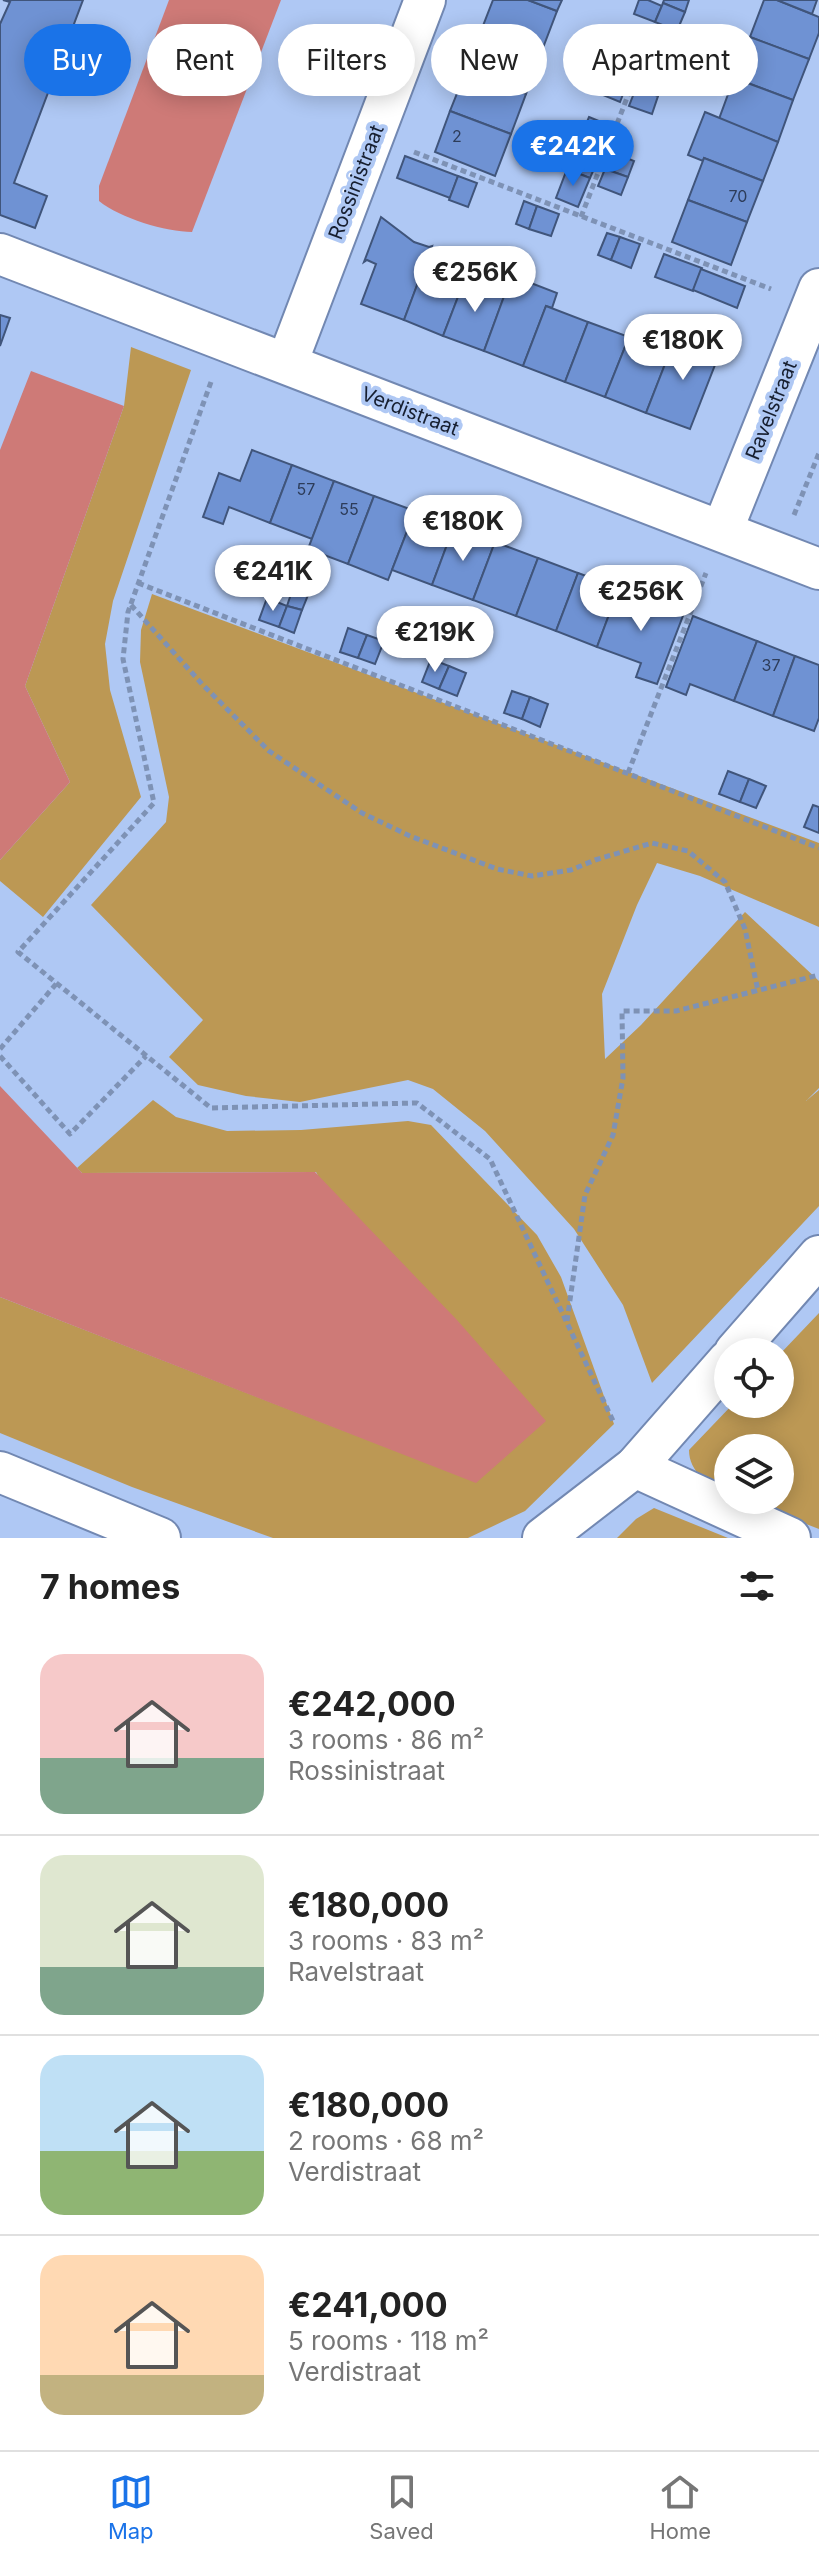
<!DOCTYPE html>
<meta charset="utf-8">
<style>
body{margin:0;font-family:Inter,sans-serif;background:#f6f6f6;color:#222;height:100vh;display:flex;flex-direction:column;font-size:30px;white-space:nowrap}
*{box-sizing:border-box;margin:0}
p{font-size:26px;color:#767676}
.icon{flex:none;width:44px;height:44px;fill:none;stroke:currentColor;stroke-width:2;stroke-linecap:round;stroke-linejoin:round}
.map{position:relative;height:1538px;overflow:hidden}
.side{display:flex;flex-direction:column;background:#fff;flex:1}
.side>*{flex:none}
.banner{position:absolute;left:24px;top:24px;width:772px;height:72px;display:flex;gap:16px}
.controls{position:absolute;left:714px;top:1338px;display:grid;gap:16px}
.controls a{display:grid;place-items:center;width:80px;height:80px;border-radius:50%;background:#fff;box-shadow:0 4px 20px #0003;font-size:40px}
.price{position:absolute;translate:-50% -68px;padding:0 18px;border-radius:28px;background:#fff;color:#222;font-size:26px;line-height:52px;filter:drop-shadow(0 2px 4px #0008)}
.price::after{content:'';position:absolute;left:50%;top:48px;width:24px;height:18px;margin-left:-12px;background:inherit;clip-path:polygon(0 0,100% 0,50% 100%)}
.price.current{background:#1a73e8;color:#fff}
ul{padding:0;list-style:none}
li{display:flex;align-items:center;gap:24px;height:200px;padding:0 40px}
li+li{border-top:2px solid #e0e0e0}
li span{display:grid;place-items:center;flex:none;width:224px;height:160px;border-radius:24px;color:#555}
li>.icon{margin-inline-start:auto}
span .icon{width:96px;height:96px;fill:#fffc;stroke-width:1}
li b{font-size:34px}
h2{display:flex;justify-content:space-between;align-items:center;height:96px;padding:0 40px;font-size:34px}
.tag{padding:0 28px;border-radius:36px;background:#fff;box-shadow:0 4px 20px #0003;font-size:28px;line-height:72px}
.tag.current{background:#1a73e8;color:#fff}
.menu{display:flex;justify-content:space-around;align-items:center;height:112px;border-top:2px solid #e0e0e0;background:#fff;font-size:22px;color:#767676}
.menu a{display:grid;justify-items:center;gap:4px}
.menu .current{color:#1a73e8}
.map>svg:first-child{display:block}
.green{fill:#bc9854}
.water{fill:#ce7a77}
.building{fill:#6f92d3;stroke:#40557b;stroke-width:2}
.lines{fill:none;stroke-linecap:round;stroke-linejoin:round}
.minor-casing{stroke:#7288b2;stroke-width:44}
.path{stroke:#7e92b5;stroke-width:5;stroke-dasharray:6 4;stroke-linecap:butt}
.minor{stroke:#fff;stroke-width:40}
.labels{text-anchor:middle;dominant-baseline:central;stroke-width:8;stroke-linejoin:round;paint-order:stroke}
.number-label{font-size:16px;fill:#2d3c59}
.street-label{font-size:20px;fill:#171f30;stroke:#afc8f4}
</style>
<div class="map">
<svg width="819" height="1538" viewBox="0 0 819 1538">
<rect width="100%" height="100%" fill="#afc8f4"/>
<g class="green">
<path d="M131 347 191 370 113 601 105 644 110 690 141 797 43 917 0 881V860L70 782 25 686 124 406Z"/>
<path d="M152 594 819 843V927L700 876 657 863 637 905 602 994 605 1059 641 1025 745 912 819 981V1088L806 1101 819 1090V1206L652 1383 623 1305 574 1229 485 1131 433 1089 408 1080 300 1102 246 1096 198 1085 169 1057 203 1020 91 905 166 822 169 797 140 662 141 630Z"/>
<path d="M153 1100 176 1117 227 1131 301 1130 408 1121 431 1125 537 1235 561 1277 614 1424 525 1511 468 1538H273L132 1487 0 1433V1297L476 1482 316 1172 82 1173 77 1168Z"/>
<path d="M819 1313V1529L744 1500H780V1448H728V1494C709 1486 689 1472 689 1450L733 1404H780V1354Z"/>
<path d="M654 1508 728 1538H617L636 1519Z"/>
</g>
<g class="water">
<path d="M169 0H281L192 232C166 232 120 218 99 201V186Z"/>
<path d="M31 371 124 406 25 686 70 782 0 860V450Z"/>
<path d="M0 1086 82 1173 315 1172 457 1320 546 1421 476 1483 0 1297Z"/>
</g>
<g class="building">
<path d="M3 0H83L14 183 47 196 35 228 0 215V24L10 2Z"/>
<path d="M493 0H528L557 11 541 53 481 31Z"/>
<path d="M528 0H562L557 11Z"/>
<path d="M639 0H648L662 6 655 22 634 14Z"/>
<path d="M664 0H689L685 12 663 3Z"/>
<path d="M764 0H777L819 17V33L809 59 750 37Z"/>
<path d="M777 0H817L812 14Z"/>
<path d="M663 3 685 12 677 31 655 22Z"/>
<path d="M481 31 541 53 526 94 466 71Z"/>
<path d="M750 37 809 59 793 100 734 78Z"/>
<path d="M611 59 633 67 627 84 604 77Z"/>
<path d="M466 71 526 94 511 134 450 111Z"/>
<path d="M642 71 665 80 658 96 636 88Z"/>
<path d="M604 77 627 84 620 102 598 93Z"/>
<path d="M734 78 793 100 778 142 719 119Z"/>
<path d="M636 88 658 96 652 114 629 106Z"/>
<path d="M450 111 511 134 495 176 435 152Z"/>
<path d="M705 112 778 142 763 181 704 158 703 161 688 155Z"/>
<path d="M589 117 611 126 597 162 574 153Z"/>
<path d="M612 152 634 161 628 177 605 169Z"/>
<path d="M574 153 597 162 590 178 567 169Z"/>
<path d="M405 156 458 176 450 198 397 178Z"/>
<path d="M704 158 763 181 747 222 688 200Z"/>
<path d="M567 169 590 178 578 207 556 198Z"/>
<path d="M605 169 628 177 621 195 598 186Z"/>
<path d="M458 176 477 183 468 207 449 200Z"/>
<path d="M688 200 747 222 731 265 672 242Z"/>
<path d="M524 201 537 206 529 229 516 224Z"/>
<path d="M537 206 559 214 551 236 529 229Z"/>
<path d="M381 217 414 242 429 247 432 246 404 320 361 304 376 264 367 260 364 262Z"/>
<path d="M607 233 620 237 611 260 598 255Z"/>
<path d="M620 237 640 244 631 268 611 260Z"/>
<path d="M664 254 702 268 693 291 655 277Z"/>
<path d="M426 261 466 276 443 336 404 320Z"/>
<path d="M701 269 745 286 737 308 693 290Z"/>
<path d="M466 276 506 291 484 351 443 336Z"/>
<path d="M518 278 557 293 552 308 546 306 523 366 484 351 506 291 511 293Z"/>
<path d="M546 306 588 322 565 382 523 366Z"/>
<path d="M0 315 10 318 0 346Z"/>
<path d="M588 322 629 337 605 397 565 382Z"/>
<path d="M639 323 676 336 646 413 605 397 629 337 633 339Z"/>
<path d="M676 336 720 352 690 429 646 413Z"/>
<path d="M252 450 292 465 270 523 229 507 223 524 203 517 219 473 240 481Z"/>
<path d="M292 465 334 481 312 539 270 523Z"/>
<path d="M334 481 374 496 348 564 308 549Z"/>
<path d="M374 496 415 511 388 580 348 564Z"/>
<path d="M415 511 454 526 432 585 392 570Z"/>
<path d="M454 526 495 542 473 600 432 585Z"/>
<path d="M495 542 538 558 516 616 473 600Z"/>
<path d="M538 558 578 573 556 631 516 616Z"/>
<path d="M578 573 619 588 597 647 556 631Z"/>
<path d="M296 579 312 585 302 610 287 606Z"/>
<path d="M619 588 684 613 657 684 636 677 641 663 597 647Z"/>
<path d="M267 598 287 606 279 627 259 620Z"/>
<path d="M287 606 302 610 294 633 279 627Z"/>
<path d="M693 616 757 641 734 701 690 684 686 695 666 687Z"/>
<path d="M348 628 367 635 358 658 340 652Z"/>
<path d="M367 635 384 641 375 664 358 658Z"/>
<path d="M757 641 795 656 773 716 734 701Z"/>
<path d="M795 656 819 665V718L814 731 773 716Z"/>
<path d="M431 659 449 666 439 689 422 682Z"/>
<path d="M449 666 466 673 457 696 439 689Z"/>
<path d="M512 691 530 697 522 719 504 713Z"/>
<path d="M530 697 548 704 540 727 522 719Z"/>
<path d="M728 771 749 779 740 802 719 794Z"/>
<path d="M749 779 766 786 756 808 740 802Z"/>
<path d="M813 805 819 807V833L804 827Z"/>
</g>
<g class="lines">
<g class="minor-casing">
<g id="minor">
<path d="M0 254 819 569"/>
<path d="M287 363 425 0"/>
<path d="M722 531 819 289"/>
<path d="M735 1352 819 1256"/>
<path d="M635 1467 790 1538"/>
<path d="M0 1472 160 1538"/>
<path d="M543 1538 635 1467 728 1361"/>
</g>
</g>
<g class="path">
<path d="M414 152 771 289"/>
<path d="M581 217 654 28"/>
<path d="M211 382 128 612 123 659 154 803 18 952 211 1108 417 1103 490 1159 614 1423"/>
<path d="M794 515 819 453"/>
<path d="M138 583 819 848"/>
<path d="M131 605 202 684 269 751 362 813 410 836 497 869 532 876 571 870 595 860 652 843 688 851 725 882 745 929 758 991"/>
<path d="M628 773 706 573"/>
<path d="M0 1049 57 983"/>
<path d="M0 1056 70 1134 146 1056"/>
<path d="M567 1321 585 1195 613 1135 623 1078 622 1011H676L819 975"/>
</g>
<use href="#minor" class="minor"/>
</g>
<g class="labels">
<g class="number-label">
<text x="457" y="136">2</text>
<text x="738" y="196">70</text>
<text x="306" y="489">57</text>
<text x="349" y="509">55</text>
<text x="771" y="665">37</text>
</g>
<g class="street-label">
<text transform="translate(356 182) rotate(-69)">Rossinistraat</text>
<text transform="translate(771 410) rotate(-68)">Ravelstraat</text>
<text transform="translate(410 411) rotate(21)">Verdistraat</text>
</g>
</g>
</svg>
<div class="controls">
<a><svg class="icon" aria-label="locate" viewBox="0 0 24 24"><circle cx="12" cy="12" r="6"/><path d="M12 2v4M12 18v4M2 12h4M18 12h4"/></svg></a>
<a><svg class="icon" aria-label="layers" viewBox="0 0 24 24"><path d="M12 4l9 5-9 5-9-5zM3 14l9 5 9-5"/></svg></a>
</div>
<b class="price current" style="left:573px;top:188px">€242K</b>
<b class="price" style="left:475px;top:314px">€256K</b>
<b class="price" style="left:683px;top:382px">€180K</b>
<b class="price" style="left:463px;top:563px">€180K</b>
<b class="price" style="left:273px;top:613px">€241K</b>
<b class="price" style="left:641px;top:633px">€256K</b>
<b class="price" style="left:435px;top:674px">€219K</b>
<div class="banner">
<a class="tag current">Buy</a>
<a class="tag">Rent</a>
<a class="tag">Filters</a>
<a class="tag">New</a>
<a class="tag">Apartment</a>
</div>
</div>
<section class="side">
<h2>7 homes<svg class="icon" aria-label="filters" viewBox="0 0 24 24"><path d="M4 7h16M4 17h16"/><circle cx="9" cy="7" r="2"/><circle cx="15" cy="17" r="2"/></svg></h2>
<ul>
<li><span style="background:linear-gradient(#f6c9c9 65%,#7fa58c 0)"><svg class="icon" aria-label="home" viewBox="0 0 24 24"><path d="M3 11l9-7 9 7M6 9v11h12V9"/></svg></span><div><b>€242,000</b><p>3 rooms · 86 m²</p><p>Rossinistraat</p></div></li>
<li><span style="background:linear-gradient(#dfe7d0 70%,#7fa58c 0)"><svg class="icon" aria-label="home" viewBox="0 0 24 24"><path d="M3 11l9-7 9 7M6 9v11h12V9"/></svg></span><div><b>€180,000</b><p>3 rooms · 83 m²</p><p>Ravelstraat</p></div></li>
<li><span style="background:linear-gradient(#bfe0f5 60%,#8fb573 0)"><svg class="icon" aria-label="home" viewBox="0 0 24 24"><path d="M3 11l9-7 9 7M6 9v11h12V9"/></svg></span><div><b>€180,000</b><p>2 rooms · 68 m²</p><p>Verdistraat</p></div></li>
<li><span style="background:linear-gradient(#ffd9b3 75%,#c2b280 0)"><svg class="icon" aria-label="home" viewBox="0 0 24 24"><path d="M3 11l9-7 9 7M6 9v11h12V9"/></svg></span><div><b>€241,000</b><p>5 rooms · 118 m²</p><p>Verdistraat</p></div></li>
</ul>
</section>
<nav class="menu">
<a class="current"><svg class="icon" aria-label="map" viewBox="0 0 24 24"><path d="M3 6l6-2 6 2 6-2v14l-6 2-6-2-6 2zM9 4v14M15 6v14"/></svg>Map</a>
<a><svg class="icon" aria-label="saved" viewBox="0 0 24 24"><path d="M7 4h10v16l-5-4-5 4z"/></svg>Saved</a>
<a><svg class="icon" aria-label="home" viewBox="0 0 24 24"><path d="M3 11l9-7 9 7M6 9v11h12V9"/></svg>Home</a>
</nav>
